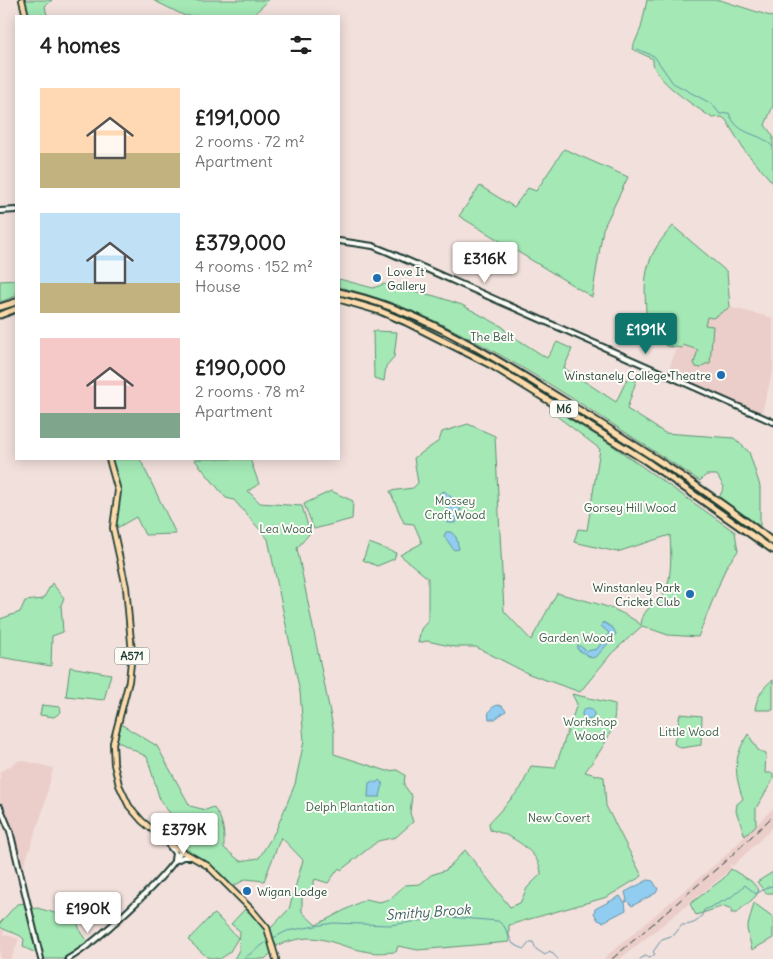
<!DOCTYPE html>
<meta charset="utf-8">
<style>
body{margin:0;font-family:Delius,sans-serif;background:#f2f2f2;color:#222;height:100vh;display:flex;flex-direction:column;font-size:19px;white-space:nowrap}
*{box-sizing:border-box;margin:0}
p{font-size:16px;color:#767676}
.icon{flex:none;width:28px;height:28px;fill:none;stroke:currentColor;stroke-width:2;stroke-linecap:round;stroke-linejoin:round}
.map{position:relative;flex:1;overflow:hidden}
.side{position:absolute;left:15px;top:15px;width:325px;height:445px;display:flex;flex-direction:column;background:#fff;border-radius:0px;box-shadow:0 2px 12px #0003}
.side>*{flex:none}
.price{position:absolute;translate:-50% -42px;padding:0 11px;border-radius:5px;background:#fff;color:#222;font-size:16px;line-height:32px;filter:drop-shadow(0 1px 2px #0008)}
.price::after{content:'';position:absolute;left:50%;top:30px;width:15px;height:11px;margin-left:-8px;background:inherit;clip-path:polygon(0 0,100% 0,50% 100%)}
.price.selected{background:#0f766e;color:#fff}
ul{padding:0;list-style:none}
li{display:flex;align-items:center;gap:15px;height:125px;padding:0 25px}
li span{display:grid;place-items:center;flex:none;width:140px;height:100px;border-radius:0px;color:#555}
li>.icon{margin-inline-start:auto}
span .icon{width:60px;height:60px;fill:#fffc;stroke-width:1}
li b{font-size:21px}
h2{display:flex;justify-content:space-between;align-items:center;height:60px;padding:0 25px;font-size:21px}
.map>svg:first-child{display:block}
.built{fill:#ebcdc9}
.green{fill:#a3e8b5;stroke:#619274}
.water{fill:#91cdf1;stroke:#6393a5}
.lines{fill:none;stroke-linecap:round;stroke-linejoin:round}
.stream{stroke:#6393a5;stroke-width:1}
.secondary-casing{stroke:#1f3d34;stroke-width:8}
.primary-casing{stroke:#1f3d34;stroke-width:8}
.highway-casing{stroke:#1f3d34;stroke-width:9}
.secondary{stroke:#fdfcf7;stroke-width:4}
.primary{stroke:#fedbac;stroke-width:4.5}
.highway{stroke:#fedbac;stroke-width:5}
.rail{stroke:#1f3d34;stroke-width:1;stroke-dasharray:8 4;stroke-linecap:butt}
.poi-dot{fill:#1f6fb2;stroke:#fdfcf7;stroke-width:2}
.labels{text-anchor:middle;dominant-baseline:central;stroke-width:4;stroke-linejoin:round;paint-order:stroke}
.shield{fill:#fdfcf7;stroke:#62766e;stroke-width:1}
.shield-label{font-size:11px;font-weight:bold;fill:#1f3d34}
.poi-label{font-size:12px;fill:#1f3d34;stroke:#fdfcf7;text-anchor:start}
.park-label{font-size:12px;fill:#395f4e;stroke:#fdfcf7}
.water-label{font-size:14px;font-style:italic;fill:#3c6163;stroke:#fdfcf7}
</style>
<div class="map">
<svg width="773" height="959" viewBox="0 0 773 959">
<rect width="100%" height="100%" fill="#f2e0dc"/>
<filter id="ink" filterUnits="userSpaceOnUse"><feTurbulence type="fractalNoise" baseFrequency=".02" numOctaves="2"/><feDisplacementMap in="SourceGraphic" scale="10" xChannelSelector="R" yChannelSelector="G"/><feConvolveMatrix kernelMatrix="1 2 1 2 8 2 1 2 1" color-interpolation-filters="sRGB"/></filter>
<g filter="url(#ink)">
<g class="built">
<path d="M673 226 727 272 729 307 773 318V370L761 416 668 373 676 348 666 346 661 337H648L646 268 654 249Z"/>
<path d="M20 760 53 768 43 810 22 871 11 823 0 801V772Z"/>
<path d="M773 808V827L733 866 729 864 731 868 722 877 620 959H603L724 857Z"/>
<path d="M0 929 4 931 3 934 19 939 11 959H0Z"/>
</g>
<g class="green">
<path d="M24 0H52L45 6 47 16H27Z"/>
<path d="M153 0H269L252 16H185Z"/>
<path d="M647 0H720L773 17V106L765 125 773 136V183L744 150 726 120 722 117 712 118C697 107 650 79 653 59L632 49 641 28Z"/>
<path d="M564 149 628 177 603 229 592 297 459 216 480 186 514 207 528 188 536 191Z"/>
<path d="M673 226 727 272 730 307 713 318 707 317 705 325 713 326 710 364H705L701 368 696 367 694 363 698 350 683 345 682 348 666 346 661 337H648C645 288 637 264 673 226Z"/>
<path d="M339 279 373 288 384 284 435 296 462 305 503 327 506 332 547 358 557 342 572 349 564 368 616 402 627 379 636 381 627 409 665 433 734 438 749 452 760 486V526L719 498 724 487 717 475H706L700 481C649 448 598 414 546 382 480 342 414 305 339 287Z"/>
<path d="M16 280V296L0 302V281Z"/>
<path d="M373 331 397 332 394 357 386 366 384 381 374 378Z"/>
<path d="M555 410 613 446 735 532 738 551 726 567 698 637 668 635 642 626 612 653 580 692 529 674 476 647H455L427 641 418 643 421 629 428 621V578L400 555 422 543 414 524 404 523 390 491 413 488 418 483 414 458 439 441 442 432 468 424 495 436 504 611 531 640 557 593C585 601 618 606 641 625 642 606 660 604 666 590 672 574 671 552 670 535L617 552 574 542 578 529 587 530 600 449 554 414Z"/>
<path d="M110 459H140L176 534 145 535 136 517 115 529 119 487Z"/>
<path d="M194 459H250L259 484 248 491 260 503 302 506 310 533 297 548 334 732V754L387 771 397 770 405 775 404 785 412 796 410 813 413 822 396 837 378 841 341 870 339 868 328 883 315 879 311 890 302 894V912L316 925 366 899 379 902 390 899 405 885 420 884 431 875 446 870 465 850 510 907 520 903 527 888 541 874C541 852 509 833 490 830L489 823 521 788 531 766 555 768 577 704 572 694 615 704C616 734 601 749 585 772L604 777 606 806 642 876 607 897 509 925V942L418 950 398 946 396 952C388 952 377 954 369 952 325 944 320 928 273 947L268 931 289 909 303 860 281 837 264 881 246 879 232 887 210 865 167 840 178 824 160 800 147 757 115 740 119 723 157 746 190 806 206 810 213 807C224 820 224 831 224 848L240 861 259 858 276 830 295 784 304 741 300 692 268 539 234 500 226 498Z"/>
<path d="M331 491 353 501 352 519 314 529 304 504Z"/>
<path d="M369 543 396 553 394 559 377 566 363 560Z"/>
<path d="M52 583 64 598 61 605 63 632 52 636 51 666 0 657V619L20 612 25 601 43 599Z"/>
<path d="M70 667 111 674 104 700 66 696Z"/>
<path d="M773 680V710H755C756 699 763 686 773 680Z"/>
<path d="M42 705 60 707 61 712 54 717 40 715Z"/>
<path d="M680 714 702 716 701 745 681 748 674 744Z"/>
<path d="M748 734 758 750 766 754 765 773H773V780L756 808V825L745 836 736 811 737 804 743 799C734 773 733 758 748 734Z"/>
<path d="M731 869 751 881 759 890C755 901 744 904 737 913H731L732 909 724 906 696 915 690 904 724 878Z"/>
<path d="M773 872V893H766L757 882Z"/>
<path d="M27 903 29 910 37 908 76 919 81 933 88 943 66 959H39L38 954 23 947 24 939C17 932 9 933 0 927V923L17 904Z"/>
<path d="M754 903 773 917V938L752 950 747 929Z"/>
<path d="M245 909 267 928 271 953 265 959H234L239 950 240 931 231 924Z"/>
<path d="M215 914 238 938 229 953 220 959 207 957 188 940 210 917Z"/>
</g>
<g class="water">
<path d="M444 491 458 503 461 510 455 523H448L447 506 439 494Z"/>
<path d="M446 532H451L456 537 459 549 454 550 444 536Z"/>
<path d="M603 622 613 628 616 634 597 656 592 658 577 649 578 645 587 651 597 649 609 633 601 626Z"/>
<path d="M497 705 502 706 506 711 495 719H489C487 711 491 708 497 705Z"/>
<circle cx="588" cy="714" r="6"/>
<path d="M379 780 383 784 380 797H368L369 783 373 781 376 783Z"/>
<path d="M648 880 653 881 658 889 656 893 632 906 627 901 625 903 626 910 603 922 598 920 594 913 595 909 620 896 624 902 627 900 625 892Z"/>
</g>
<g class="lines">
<g class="stream">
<path d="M637 49 654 56 673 83 712 104 720 114 729 113C739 138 758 130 773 147"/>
<path d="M273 938 287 931 333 923 390 925 449 917 498 921 504 926 513 944 524 949 530 942H533L536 949 545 955 550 951 558 959"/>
<path d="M243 959 268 941"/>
<path d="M640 959 645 956 650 958 655 954 653 952 662 939 674 935 682 925C693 925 701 921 704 910L730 898 745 885 756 894 768 887 773 886"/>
</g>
<g class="secondary-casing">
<g id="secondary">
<path d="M0 211 16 210"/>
<path d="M339 241 373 246 388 252 773 422"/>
<path d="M0 807 10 831 41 959"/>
<path d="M168 844 175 853 174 860"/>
<path d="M177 860 183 857H191"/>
<path d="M68 959C96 943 166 878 181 851"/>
</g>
</g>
<g class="primary-casing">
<g id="primary">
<path d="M22 0 26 16"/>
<path d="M109 459 118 491 113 528 126 587 132 653 129 681 113 743 114 764 119 785 129 806 142 821 171 845 208 866 251 909 267 928 276 959"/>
</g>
</g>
<g class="highway-casing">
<g id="highway">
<path d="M339 292C420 309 493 357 563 400 634 444 707 490 773 542"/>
<path d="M339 299 380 311 406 322 491 365 646 461 773 550"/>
<path d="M0 307 16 302"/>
<path d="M0 315 16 309"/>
</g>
</g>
<use href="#secondary" class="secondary"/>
<use href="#primary" class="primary"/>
<use href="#highway" class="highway"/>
<path class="rail" d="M612 959 729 858 773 816"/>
</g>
</g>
<g class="poi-dot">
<circle cx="377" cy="278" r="5"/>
<circle cx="721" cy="375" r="5"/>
<circle cx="690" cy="594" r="5"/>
<circle cx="247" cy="891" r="5"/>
</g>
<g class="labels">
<g class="shield">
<rect x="550" y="400.5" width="28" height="17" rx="4"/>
<rect x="114.5" y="647.5" width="35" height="17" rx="4"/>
</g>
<g class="shield-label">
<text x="564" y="409">M6</text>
<text x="132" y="656">A571</text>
</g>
<g class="poi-label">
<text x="387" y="271">Love It<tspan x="387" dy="14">Gallery</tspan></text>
<text x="711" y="375" text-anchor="end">Winstanely College Theatre</text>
<text x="680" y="587" text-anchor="end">Winstanley Park<tspan x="680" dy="14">Cricket Club</tspan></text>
<text x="257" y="891">Wigan Lodge</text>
</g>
<g class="park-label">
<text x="492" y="336">The Belt</text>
<text x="455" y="500">Mossey<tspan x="455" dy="14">Croft Wood</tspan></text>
<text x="630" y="507">Gorsey Hill Wood</text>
<text x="286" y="528">Lea Wood</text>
<text x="576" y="637">Garden Wood</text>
<text x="590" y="721">Workshop<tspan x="590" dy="14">Wood</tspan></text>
<text x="689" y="731">Little Wood</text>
<text x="350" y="806">Delph Plantation</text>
<text x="559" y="817">New Covert</text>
</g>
<g class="water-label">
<text transform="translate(428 912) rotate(-4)">Smithy Brook</text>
</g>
</g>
</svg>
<b class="price" style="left:485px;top:284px">£316K</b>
<b class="price selected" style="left:646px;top:355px">£191K</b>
<b class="price" style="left:184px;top:855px">£379K</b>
<b class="price" style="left:88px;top:934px">£190K</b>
<section class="side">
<h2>4 homes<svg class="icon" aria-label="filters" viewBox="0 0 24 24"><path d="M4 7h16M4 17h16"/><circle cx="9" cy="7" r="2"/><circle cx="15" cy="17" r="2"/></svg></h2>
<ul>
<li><span style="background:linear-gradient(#ffd9b3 65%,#c2b280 0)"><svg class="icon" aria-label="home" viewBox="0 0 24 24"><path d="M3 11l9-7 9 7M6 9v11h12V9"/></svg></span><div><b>£191,000</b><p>2 rooms · 72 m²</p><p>Apartment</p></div></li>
<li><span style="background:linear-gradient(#bfe0f5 70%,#c2b280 0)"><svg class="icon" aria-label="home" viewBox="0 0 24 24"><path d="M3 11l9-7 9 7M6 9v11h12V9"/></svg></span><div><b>£379,000</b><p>4 rooms · 152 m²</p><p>House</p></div></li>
<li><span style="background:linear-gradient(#f6c9c9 75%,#7fa58c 0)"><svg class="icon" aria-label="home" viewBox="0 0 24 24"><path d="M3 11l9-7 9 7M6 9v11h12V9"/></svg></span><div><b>£190,000</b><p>2 rooms · 78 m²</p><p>Apartment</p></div></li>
</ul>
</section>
</div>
